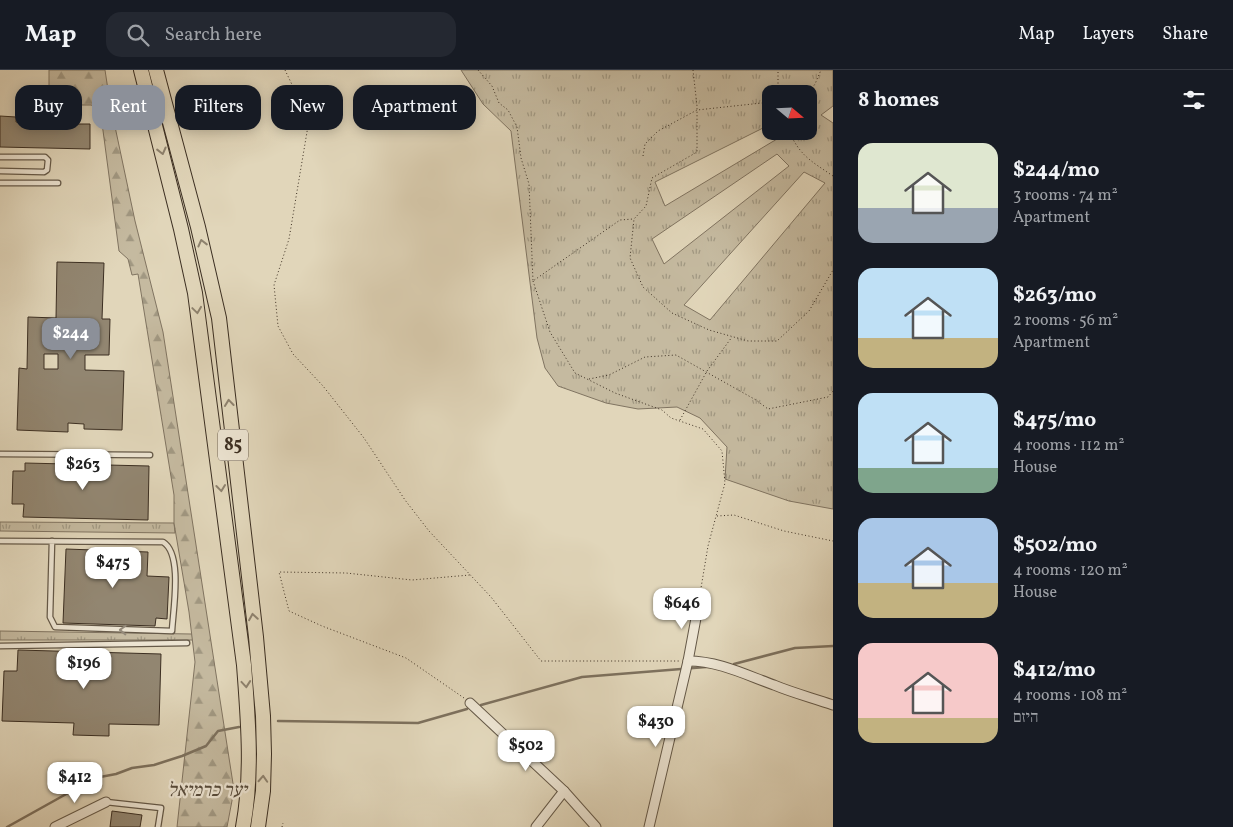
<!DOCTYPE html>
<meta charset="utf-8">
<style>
body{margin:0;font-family:Vollkorn,"Frank Ruhl Libre",serif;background:#242831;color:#f1f3f6;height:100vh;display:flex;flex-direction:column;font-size:19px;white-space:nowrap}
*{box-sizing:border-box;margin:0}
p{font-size:16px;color:#9ea1a6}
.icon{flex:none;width:28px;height:28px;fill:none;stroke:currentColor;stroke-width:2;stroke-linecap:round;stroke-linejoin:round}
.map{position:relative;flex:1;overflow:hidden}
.side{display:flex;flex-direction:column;background:#171b24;width:400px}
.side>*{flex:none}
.hud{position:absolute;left:15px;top:15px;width:475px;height:45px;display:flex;gap:10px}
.needle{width:32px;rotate:109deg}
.controls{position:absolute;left:762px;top:15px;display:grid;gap:10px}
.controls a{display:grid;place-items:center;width:55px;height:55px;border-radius:10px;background:#171b24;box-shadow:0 2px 12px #0003;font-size:25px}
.price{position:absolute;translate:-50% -42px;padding:0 11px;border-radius:10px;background:#fff;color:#222;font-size:16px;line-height:32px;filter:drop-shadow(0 1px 2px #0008)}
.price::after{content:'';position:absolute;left:50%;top:30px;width:15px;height:11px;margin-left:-8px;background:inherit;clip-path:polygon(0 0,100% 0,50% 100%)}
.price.active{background:#8c9099;color:#fff}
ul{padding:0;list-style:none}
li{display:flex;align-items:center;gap:15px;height:125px;padding:0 25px}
li span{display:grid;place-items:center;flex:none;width:140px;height:100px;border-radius:15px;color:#555}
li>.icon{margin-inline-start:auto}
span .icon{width:60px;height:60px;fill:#fffc;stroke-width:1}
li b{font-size:21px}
h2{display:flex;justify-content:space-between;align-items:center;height:60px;padding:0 25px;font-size:21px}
.tag{padding:0 18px;border-radius:15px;background:#171b24;box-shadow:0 2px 12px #0003;font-size:18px;line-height:45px}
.tag.active{background:#8c9099;color:#fff}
header{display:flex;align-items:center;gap:30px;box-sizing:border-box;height:70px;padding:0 25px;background:#171b24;border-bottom:1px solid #363941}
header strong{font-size:24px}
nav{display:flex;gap:28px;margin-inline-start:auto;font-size:18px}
.search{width:350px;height:45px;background:#242831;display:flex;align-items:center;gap:12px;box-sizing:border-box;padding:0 18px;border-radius:15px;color:#9ea1a6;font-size:19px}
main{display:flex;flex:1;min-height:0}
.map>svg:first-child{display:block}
.grass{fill:url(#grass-tufts);stroke:#807461;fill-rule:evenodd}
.forest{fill:url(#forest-firs);stroke:#807461}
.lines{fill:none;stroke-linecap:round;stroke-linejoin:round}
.stream{stroke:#7d715e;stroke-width:2.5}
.building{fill:#928671;stroke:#3c2f22;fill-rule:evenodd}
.service-casing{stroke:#655948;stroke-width:7}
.minor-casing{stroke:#655948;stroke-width:11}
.trunk-casing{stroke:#3c2f22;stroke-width:16}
.path{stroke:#3c2f22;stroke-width:1;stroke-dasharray:1 2.5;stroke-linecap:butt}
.service{stroke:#ece4d2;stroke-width:4.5}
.minor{stroke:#ece4d2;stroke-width:9}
.trunk{stroke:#e1d6ba;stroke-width:14}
.oneway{stroke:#8e826e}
.oneway2{stroke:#948a7a}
.labels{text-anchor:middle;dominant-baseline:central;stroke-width:4.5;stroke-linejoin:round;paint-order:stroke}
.shield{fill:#ece4d2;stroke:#716557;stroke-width:1}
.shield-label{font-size:18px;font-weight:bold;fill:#3c2f22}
.park-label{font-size:19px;font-style:italic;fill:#574b3b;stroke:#ece4d2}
</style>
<header>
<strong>Map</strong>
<div class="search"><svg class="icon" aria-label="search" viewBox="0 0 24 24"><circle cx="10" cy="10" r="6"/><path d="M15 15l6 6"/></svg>Search here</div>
<nav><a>Map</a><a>Layers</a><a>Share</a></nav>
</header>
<main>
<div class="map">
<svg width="833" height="757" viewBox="0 0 833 757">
<defs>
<pattern id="grass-tufts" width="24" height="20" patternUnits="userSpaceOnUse" patternTransform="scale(1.25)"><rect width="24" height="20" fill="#c5baa0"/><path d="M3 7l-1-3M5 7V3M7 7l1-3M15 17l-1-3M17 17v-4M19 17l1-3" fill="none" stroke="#a19882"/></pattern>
<pattern id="forest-firs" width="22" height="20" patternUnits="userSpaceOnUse" patternTransform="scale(1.25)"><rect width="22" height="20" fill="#c5baa0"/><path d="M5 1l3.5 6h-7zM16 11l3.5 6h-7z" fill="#a19882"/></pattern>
</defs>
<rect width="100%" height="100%" fill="#e1d6ba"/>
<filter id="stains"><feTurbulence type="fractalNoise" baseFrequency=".004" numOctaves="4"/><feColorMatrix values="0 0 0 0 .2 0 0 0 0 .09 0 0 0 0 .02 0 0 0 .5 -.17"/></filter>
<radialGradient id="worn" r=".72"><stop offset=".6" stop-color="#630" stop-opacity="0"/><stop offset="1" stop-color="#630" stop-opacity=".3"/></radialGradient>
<g class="grass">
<path d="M461 0H833V36L821 45 833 53V439L789 431 725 409 727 377 700 348 677 337 638 339 606 333 558 316 545 298 537 268 511 61 483 34ZM771 24H809V61H775L777 69 665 136 655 112 771 54ZM777 84 789 96 664 194 652 169ZM804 102 825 113 710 250 684 235Z"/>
<path d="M0 452 174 453 175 463 0 461Z"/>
<path d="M0 561 192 564 193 570H0Z"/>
</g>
<path class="forest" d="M49 0H105L110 33 135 151 163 262 234 720 227 757H177L195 592 189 542 174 453V425L138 204 132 205 128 189 119 181 100 38 91 35H49Z"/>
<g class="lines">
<g class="stream">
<path d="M734 594 795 578 833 576"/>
<path d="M481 635 582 607 706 597"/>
<path d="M278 651 418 653 467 639"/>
<path d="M7 757 95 708 116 704 132 698 154 695 182 686 206 676 218 661 239 657"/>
</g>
</g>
<g class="building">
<path d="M0 46 16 47V52L35 53V47H64V54H90V79L0 77Z"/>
<path d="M57 192 104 193 102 249H110L109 285H85V300L124 301 122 360 84 359V354L68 353V362L17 360 19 298 27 299 28 247 56 248ZM44 284H58V299H44Z"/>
<path d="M25 393 149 396 148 450 23 447 24 434H12L13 401H25Z"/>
<path d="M66 479 148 482 147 506 169 507 167 549 156 548 155 556 63 553Z"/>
<path d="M18 580 161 584 159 655 109 654V666L73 665 74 653 2 651 4 601H17Z"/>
<path d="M112 741 142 745 140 757H110Z"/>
</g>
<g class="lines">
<g class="service-casing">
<g id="service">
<path d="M0 87H45L48 90 47 100 44 102 0 101"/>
<path d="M0 113H58"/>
<path d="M0 384 150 385"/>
<path d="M0 471 163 472C183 484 173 540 172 561L55 557 50 547 52 471"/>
<path d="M0 576 187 573"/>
<path d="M106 732 161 738 158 757"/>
</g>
</g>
<g class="minor-casing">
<g id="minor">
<path d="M688 591C719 591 746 605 774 615 793 623 813 628 833 635"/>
<path d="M470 633 564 721 596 757"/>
<path d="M55 757 106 732"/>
<path d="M536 757 564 721"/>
<path d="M649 757 688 591 699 532"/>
</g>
</g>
<g class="trunk-casing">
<g id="trunk">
<path d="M141 0 181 159 195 223 244 595C248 649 253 703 243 757"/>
<path d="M156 0 198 157 219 248 256 567 263 646 264 684 263 721 258 757"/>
</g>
</g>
<g class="path">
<path d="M285 0 309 50 289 169 274 215 278 256 293 284 323 316 364 368 405 430 429 461 491 527 541 591H680"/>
<path d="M478 0 492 16 499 33 508 40 517 57 521 88 529 114 533 211 620 150 633 149"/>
<path d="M693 0 697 36V82L652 108 646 136 634 149 630 188 643 217 672 243 709 260 748 271H777L809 241 833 200"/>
<path d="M778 24V0"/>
<path d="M808 24 815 14 821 0"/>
<path d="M789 61C800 86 811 91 833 106"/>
<path d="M643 86 645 74 658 61 697 40 771 32"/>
<path d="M533 211 550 262 575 303 615 323 662 340 671 348 703 359 722 381 725 413 708 476 700 524"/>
<path d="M589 309 609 305 645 287 676 285 756 330 768 339 828 327 833 321"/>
<path d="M680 350 707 301 732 267"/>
<path d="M717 446 734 445 784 461 833 471"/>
<path d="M464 628 406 588 322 556 289 541 279 502 346 503 412 510 470 505"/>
<path d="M282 757 283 753"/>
</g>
<use href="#service" class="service"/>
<use href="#minor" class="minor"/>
<use href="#trunk" class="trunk"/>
</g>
<defs><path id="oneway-chevron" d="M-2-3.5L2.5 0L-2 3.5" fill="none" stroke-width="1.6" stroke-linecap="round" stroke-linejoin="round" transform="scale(1.25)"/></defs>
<g class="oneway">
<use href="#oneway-chevron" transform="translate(162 81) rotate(76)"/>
<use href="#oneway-chevron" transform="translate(202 173) rotate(-104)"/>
<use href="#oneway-chevron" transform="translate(197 240) rotate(82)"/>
<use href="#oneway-chevron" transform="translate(229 333) rotate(-96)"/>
<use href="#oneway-chevron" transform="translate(221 418) rotate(83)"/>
<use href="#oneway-chevron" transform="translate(253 547) rotate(-99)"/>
<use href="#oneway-chevron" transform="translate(246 614) rotate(85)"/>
<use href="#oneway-chevron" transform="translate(263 709) rotate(-87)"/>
</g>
<use class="oneway2" href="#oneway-chevron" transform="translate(123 560) rotate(-178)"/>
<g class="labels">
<rect class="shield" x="218" y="359.5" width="30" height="31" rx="4"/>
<g class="shield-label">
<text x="233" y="375">85</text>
</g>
<g class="park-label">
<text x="207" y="721">יער כרמיאל</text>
</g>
</g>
<rect width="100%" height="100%" filter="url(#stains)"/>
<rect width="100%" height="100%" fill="url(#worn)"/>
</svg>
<div class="controls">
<a><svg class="needle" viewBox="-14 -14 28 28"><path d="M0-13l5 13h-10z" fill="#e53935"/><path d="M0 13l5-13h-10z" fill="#9ea1a6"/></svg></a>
</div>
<b class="price active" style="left:71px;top:290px">$244</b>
<b class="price" style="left:83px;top:421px">$263</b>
<b class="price" style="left:113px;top:519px">$475</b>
<b class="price" style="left:682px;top:560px">$646</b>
<b class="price" style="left:84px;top:620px">$196</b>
<b class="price" style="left:656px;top:678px">$430</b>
<b class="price" style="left:526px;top:702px">$502</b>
<b class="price" style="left:75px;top:734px">$412</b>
<div class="hud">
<a class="tag">Buy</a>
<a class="tag active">Rent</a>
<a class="tag">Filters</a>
<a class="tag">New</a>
<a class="tag">Apartment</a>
</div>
</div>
<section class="side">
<h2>8 homes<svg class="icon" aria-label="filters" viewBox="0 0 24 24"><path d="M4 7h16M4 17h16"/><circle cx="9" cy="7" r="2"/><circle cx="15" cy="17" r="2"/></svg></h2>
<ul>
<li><span style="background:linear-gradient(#dfe7d0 65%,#9aa5b1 0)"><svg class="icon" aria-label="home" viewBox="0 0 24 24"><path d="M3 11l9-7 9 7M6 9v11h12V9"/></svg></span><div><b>$244/mo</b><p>3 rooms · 74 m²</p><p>Apartment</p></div></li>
<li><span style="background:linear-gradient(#bfe0f5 70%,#c2b280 0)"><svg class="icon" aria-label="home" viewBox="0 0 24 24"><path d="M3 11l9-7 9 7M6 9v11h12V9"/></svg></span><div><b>$263/mo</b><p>2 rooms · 56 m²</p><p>Apartment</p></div></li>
<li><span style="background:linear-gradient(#bfe0f5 75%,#7fa58c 0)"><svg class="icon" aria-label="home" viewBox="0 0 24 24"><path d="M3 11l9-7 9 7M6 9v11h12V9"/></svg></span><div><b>$475/mo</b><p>4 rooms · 112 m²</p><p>House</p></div></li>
<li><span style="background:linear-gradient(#a9c7e8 65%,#c2b280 0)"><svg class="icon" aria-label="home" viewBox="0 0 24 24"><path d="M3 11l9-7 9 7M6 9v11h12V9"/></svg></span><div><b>$502/mo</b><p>4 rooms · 120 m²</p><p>House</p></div></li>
<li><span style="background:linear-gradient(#f6c9c9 75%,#c2b280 0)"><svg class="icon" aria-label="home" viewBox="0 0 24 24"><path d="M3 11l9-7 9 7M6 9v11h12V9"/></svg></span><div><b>$412/mo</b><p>4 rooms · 108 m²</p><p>היזם</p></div></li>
</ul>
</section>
</main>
